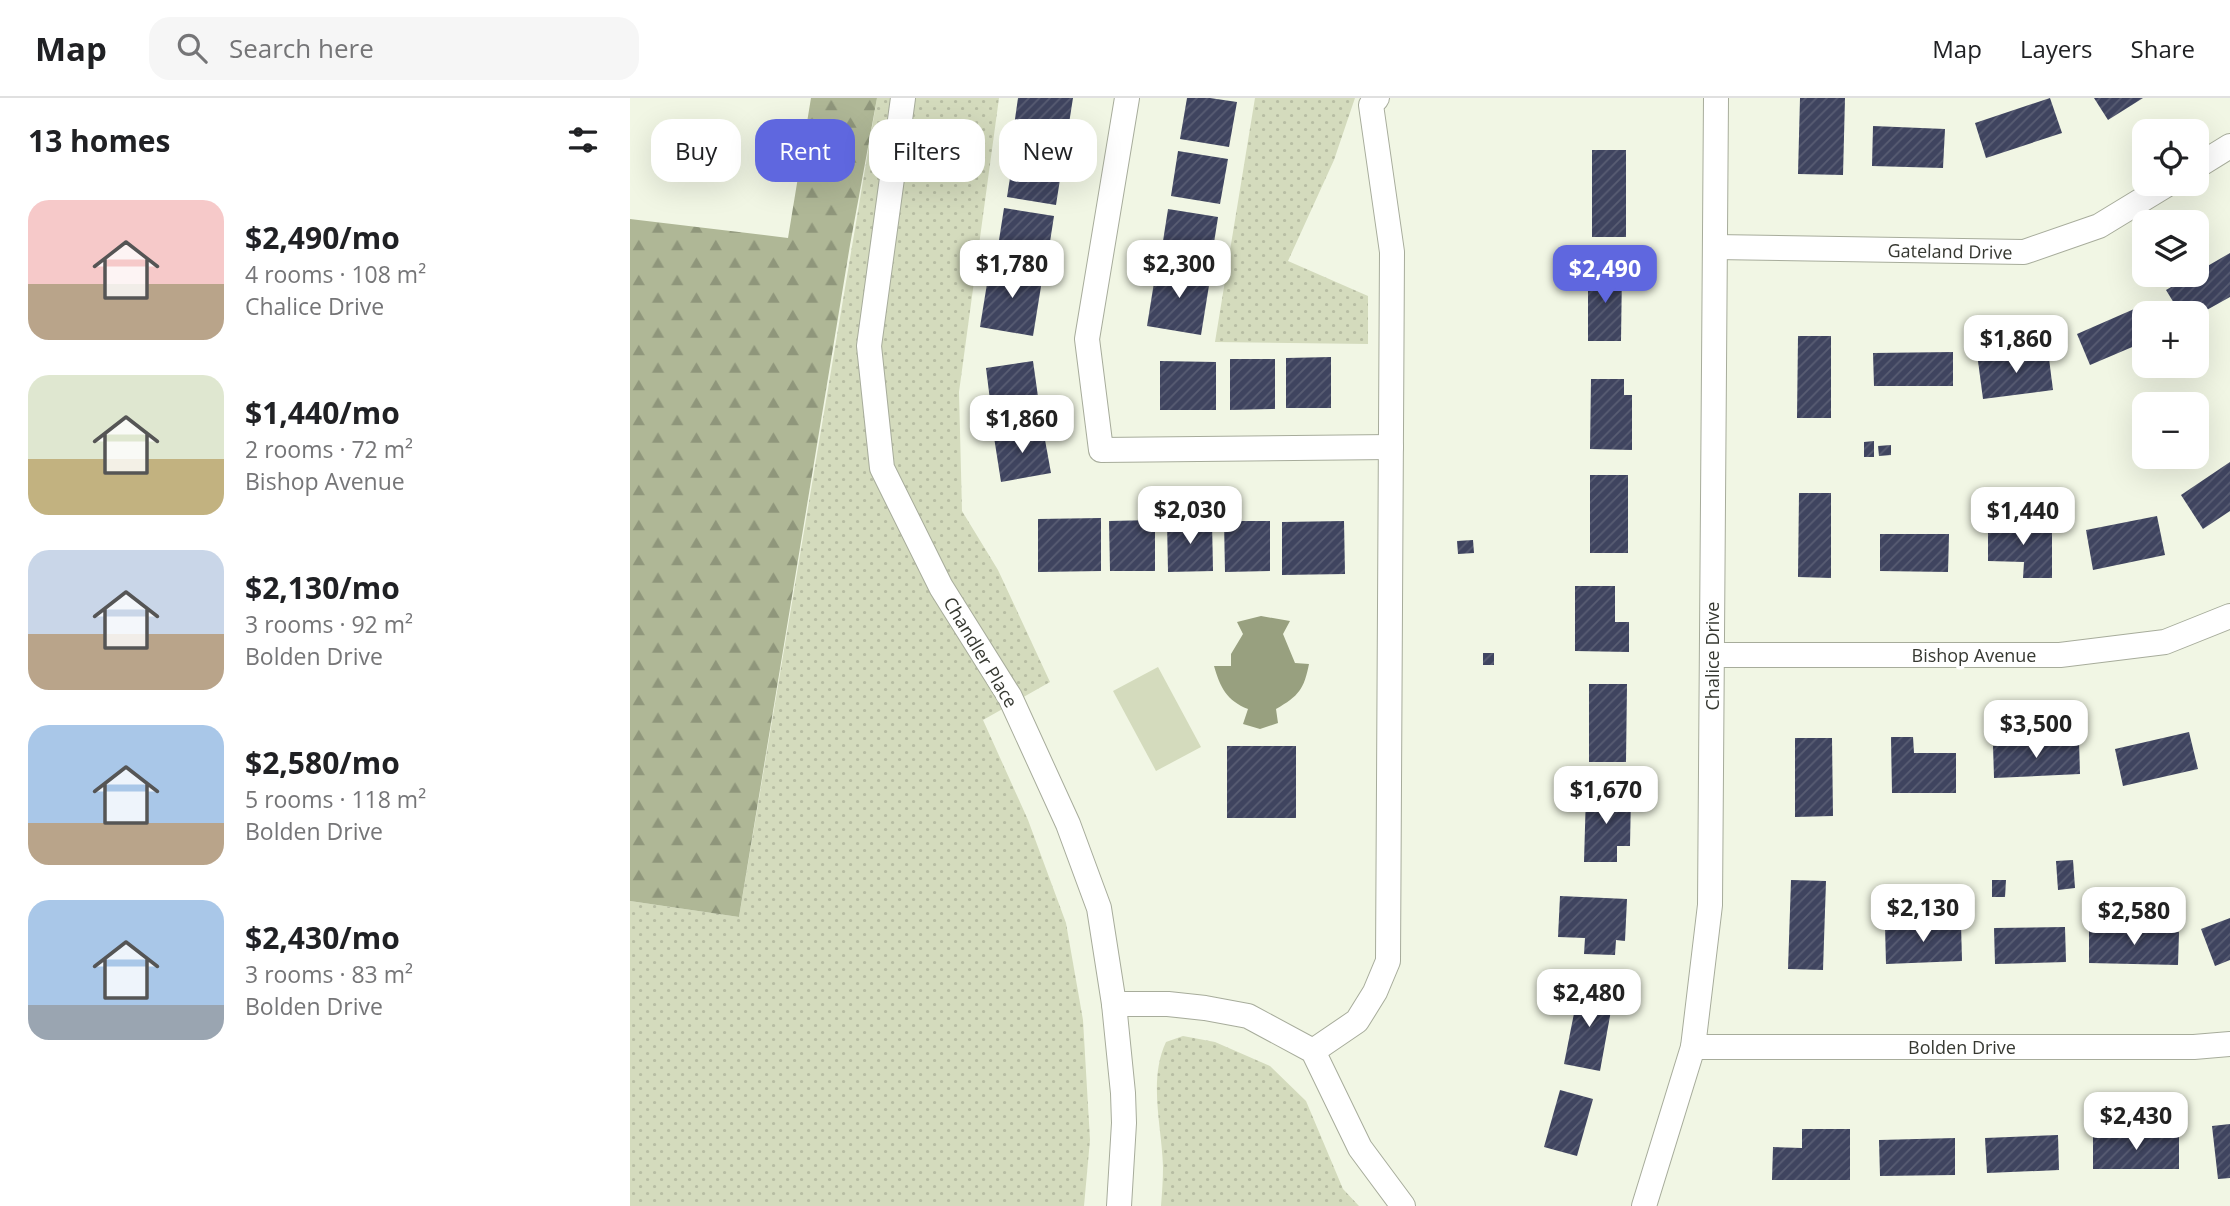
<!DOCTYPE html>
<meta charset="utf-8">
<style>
body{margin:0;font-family:"Open Sans",sans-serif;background:#f6f6f6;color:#202124;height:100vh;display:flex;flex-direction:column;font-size:26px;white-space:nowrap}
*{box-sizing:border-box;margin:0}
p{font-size:23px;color:#757577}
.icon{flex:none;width:38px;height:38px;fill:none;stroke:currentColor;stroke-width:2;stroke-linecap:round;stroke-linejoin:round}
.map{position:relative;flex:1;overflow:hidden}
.panel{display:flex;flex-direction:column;background:#fff;width:630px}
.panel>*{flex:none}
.hud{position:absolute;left:21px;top:21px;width:665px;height:63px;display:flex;gap:14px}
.fabs{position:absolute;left:1502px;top:21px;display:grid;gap:14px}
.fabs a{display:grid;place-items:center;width:77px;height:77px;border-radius:14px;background:#fff;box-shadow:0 7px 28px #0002;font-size:35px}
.price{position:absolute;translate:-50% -60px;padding:0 16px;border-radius:14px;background:#fff;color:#222;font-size:23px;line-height:46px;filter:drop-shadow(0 2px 4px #0008)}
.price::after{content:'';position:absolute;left:50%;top:42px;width:21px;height:16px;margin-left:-10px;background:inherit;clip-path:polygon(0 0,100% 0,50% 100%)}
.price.current{background:#5f67df;color:#fff}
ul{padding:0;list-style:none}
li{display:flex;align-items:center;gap:21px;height:175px;padding:0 28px}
li span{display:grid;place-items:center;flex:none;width:196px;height:140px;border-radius:21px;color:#555}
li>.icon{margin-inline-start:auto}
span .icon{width:84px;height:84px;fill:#fffc;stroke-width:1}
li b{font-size:30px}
h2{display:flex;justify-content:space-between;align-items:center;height:84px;padding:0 28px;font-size:30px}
.tag{padding:0 24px;border-radius:21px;background:#fff;box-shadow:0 7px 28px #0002;font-size:24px;line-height:63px}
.tag.current{background:#5f67df;color:#fff}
header{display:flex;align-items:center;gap:42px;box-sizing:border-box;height:98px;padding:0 35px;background:#fff;border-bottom:2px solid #e0e0e0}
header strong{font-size:33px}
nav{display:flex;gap:38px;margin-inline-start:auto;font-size:24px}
.search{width:490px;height:63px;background:#f6f6f6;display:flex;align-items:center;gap:18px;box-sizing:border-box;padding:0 24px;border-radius:21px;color:#757577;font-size:26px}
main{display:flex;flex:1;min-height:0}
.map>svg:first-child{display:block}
.grass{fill:url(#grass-dots)}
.forest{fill:url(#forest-firs)}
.pitch{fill:#d4dbbd}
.water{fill:#98a07f}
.building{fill:url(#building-hatch)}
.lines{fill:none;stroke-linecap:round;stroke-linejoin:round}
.street-casing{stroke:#a7ac9b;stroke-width:26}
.street{stroke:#fff;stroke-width:24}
.labels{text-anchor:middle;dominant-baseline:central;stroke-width:7;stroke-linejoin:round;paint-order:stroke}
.street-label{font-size:18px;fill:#363831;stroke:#fff}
</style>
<header>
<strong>Map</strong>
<div class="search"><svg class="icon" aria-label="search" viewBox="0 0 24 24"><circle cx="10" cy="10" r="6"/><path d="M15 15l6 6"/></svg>Search here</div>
<nav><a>Map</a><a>Layers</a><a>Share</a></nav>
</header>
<main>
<section class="panel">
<h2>13 homes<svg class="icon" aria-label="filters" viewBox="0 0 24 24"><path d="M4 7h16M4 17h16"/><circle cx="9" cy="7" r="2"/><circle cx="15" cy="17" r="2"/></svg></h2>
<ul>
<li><span style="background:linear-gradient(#f6c9c9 60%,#b9a48a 0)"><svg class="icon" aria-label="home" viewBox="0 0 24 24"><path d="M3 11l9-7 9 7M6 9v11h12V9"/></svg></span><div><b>$2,490/mo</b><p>4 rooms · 108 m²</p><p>Chalice Drive</p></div></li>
<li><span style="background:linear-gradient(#dfe7d0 60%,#c2b280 0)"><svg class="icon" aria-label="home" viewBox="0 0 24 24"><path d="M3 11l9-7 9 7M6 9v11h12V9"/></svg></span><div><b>$1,440/mo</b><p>2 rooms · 72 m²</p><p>Bishop Avenue</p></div></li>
<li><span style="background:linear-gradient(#c9d6e8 60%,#b9a48a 0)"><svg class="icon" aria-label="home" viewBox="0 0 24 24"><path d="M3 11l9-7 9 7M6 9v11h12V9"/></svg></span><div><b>$2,130/mo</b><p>3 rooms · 92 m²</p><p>Bolden Drive</p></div></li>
<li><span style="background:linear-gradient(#a9c7e8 70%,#b9a48a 0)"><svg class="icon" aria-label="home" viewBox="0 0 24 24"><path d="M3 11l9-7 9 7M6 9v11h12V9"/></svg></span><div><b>$2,580/mo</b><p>5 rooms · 118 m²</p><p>Bolden Drive</p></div></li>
<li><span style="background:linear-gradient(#a9c7e8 75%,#9aa5b1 0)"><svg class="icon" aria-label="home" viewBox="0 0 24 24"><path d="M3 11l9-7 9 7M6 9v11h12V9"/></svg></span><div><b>$2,430/mo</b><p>3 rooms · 83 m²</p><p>Bolden Drive</p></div></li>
</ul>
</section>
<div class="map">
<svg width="1600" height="1108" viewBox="0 0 1600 1108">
<defs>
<pattern id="grass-dots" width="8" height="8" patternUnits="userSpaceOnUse" patternTransform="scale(1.75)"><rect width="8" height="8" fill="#d4dbbd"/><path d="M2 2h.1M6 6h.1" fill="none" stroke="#b7bda3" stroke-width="1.8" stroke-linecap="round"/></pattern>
<pattern id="forest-firs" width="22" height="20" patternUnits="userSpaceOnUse" patternTransform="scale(1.75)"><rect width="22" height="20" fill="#afb796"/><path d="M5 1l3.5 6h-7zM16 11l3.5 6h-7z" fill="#8f967b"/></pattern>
<pattern id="building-hatch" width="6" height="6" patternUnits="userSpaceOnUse" patternTransform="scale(1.75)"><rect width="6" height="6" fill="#3f445f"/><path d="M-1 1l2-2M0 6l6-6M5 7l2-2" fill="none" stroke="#595d73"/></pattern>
</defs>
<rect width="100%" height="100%" fill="#f1f6e4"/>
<g class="grass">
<path d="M247 0H369L329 294 332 413 368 472 420 584 353 622 398 722 436 825 453 922 460 1042 454 1108H0V803L109 819Z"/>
<path d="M625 0H725L704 62 658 163 738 198V246L585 244Z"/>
<path d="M553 938 585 944 640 968 676 1003 713 1091 729 1108H531C532 1095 533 1082 533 1069 532 1029 518 982 536 944Z"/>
</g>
<path class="forest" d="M181 0H247L220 147 109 819 0 803V121L158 140Z"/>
<path class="pitch" d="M528 569 571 649 526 673 483 593Z"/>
<path class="water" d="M631 518 660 523 653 536 665 565 679 566C674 591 669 598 646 611L648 625 630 631 613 626 618 611C597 603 590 589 584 568H601V556L613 536 607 524Z"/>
<g class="building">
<path d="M388 0H443L435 51 382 42Z"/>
<path d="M557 0H580L607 4 599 49 550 41Z"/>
<path d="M1170 0H1215L1213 77 1168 76Z"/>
<path d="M1420 0 1432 35 1356 60 1345 25Z"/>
<path d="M1464 0H1513L1478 22Z"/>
<path d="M1243 28 1315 31 1313 70 1242 68Z"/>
<rect x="962" y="52" width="34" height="87"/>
<path d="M548 53 598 61 590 106 541 98Z"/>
<path d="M384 54 433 62 426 107 377 99Z"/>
<path d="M374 110 424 118 417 163 367 155Z"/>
<path d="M538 111 588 119 581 164 531 156Z"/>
<path d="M1600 155V199L1566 218V215H1550L1536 192Z"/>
<path d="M527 166 581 175 571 237 517 228Z"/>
<path d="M360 167 413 176 403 238 350 229Z"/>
<path d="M958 172H992L991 243H958Z"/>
<path d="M1511 208 1514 214V244L1460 267 1447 236Z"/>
<path d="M1168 238H1201V320H1167Z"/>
<path d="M1418 253 1423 292 1353 301 1348 263Z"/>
<path d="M1323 254V288H1244L1243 255Z"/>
<path d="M701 259V310H656V260Z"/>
<path d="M600 261H645V311L600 312Z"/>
<path d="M403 263 411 320 363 326 356 270Z"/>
<path d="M530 263 586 264V312H530Z"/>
<path d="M961 281H994V297H1002V352L960 351Z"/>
<path d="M413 331 421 375 371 384 364 339Z"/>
<path d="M1244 343V359H1234V344Z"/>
<path d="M1261 347V357L1249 358 1248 348Z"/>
<path d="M1600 364V413L1573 431 1551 397Z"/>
<rect x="960" y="377" width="38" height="78"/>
<path d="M1169 395H1201V480L1168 479Z"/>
<path d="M1527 418 1535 457 1463 472 1456 432Z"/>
<path d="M471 420V473L408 474V421Z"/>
<path d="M525 422V473H480L479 423Z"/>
<path d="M537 423H582L583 473 538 474Z"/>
<path d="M594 423H640V473L595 474Z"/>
<path d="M714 423 715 476 652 477V424Z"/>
<path d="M1358 425 1422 426V480H1393L1394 464 1358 463Z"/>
<path d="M1250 436H1319L1318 474 1250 473Z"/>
<path d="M843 442 844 455 828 456 827 443Z"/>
<path d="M945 488H985V524H999V554L945 553Z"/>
<rect x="853" y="555" width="11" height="12"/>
<path d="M959 586H997L996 664H959Z"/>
<path d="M1559 634 1568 671 1493 688 1485 651Z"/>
<path d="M1261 639H1283L1284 655H1326V695H1262Z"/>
<path d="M1165 640H1202L1203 718 1165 719Z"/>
<path d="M1449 644 1450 676 1364 680 1363 648Z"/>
<rect x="597" y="648" width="69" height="72"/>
<path d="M956 695 1001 696 1000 748H987V764H954Z"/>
<path d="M1443 762 1445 790 1428 792 1426 763Z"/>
<path d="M1161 782 1196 783 1193 872 1158 871Z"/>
<path d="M1362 782H1376L1375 799H1362Z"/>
<path d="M930 798 997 801 995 843 986 842 985 857 954 856 955 840 928 839Z"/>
<path d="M1600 820V862L1585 868 1571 831Z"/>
<path d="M1331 826 1332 863 1256 866 1255 828Z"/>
<path d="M1435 829 1436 864 1365 866 1364 830Z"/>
<path d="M1459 832 1549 834 1548 867 1459 865Z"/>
<path d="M949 890 984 896 970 973 934 966Z"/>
<path d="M930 992 963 1001 947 1058 914 1049Z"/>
<path d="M1600 1026V1080L1588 1081 1582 1028Z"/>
<path d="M1172 1031H1220V1082H1142L1143 1049 1172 1050Z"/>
<path d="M1428 1037 1429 1072 1357 1075 1355 1040Z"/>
<path d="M1463 1037 1549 1038V1071H1463Z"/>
<path d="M1325 1040V1077L1250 1078 1249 1042Z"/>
</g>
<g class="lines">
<g class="street-casing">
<g id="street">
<path d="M273 0 239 248 252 370 311 489 380 599 438 726 469 810 484 906 493 995 494 1025 489 1108"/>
<path d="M497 0 457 241 471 352 761 349"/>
<path d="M1566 69 1600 48"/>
<path d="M1085 149 1394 154 1469 128 1538 86"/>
<path d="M1082 557H1430L1535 544 1600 518"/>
<path d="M484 906H538L575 910 618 918 683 953 730 1050 773 1108"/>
<path d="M1063 949H1564L1600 946"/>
<path d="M683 953 727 923 745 894 758 863 762 154 741 7 747 0"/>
<path d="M1014 1108 1063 949 1080 807 1086 0"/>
</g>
</g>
<use href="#street" class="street"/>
</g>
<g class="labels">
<g class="street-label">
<text transform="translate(1320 153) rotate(1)">Gateland Drive</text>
<text transform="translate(351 554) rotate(59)">Chandler Place</text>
<text x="1344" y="557">Bishop Avenue</text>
<text transform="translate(1082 558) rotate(-90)">Chalice Drive</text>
<text x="1332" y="949">Bolden Drive</text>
</g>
</g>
</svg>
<div class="fabs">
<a><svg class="icon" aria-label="locate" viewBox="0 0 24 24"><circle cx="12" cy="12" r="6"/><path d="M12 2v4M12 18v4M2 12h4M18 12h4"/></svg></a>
<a><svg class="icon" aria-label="layers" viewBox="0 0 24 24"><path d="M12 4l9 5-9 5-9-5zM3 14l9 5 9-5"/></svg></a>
<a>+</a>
<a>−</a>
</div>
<b class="price" style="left:382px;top:202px">$1,780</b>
<b class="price" style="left:549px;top:202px">$2,300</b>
<b class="price current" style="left:975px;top:207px">$2,490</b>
<b class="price" style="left:1386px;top:277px">$1,860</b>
<b class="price" style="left:392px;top:357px">$1,860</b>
<b class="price" style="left:560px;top:448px">$2,030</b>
<b class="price" style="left:1393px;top:449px">$1,440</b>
<b class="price" style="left:1406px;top:662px">$3,500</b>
<b class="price" style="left:976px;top:728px">$1,670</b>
<b class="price" style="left:1293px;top:846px">$2,130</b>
<b class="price" style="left:1504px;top:849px">$2,580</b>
<b class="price" style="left:959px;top:931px">$2,480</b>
<b class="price" style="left:1506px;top:1054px">$2,430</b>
<div class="hud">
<a class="tag">Buy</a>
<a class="tag current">Rent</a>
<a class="tag">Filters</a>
<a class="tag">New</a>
</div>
</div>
</main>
